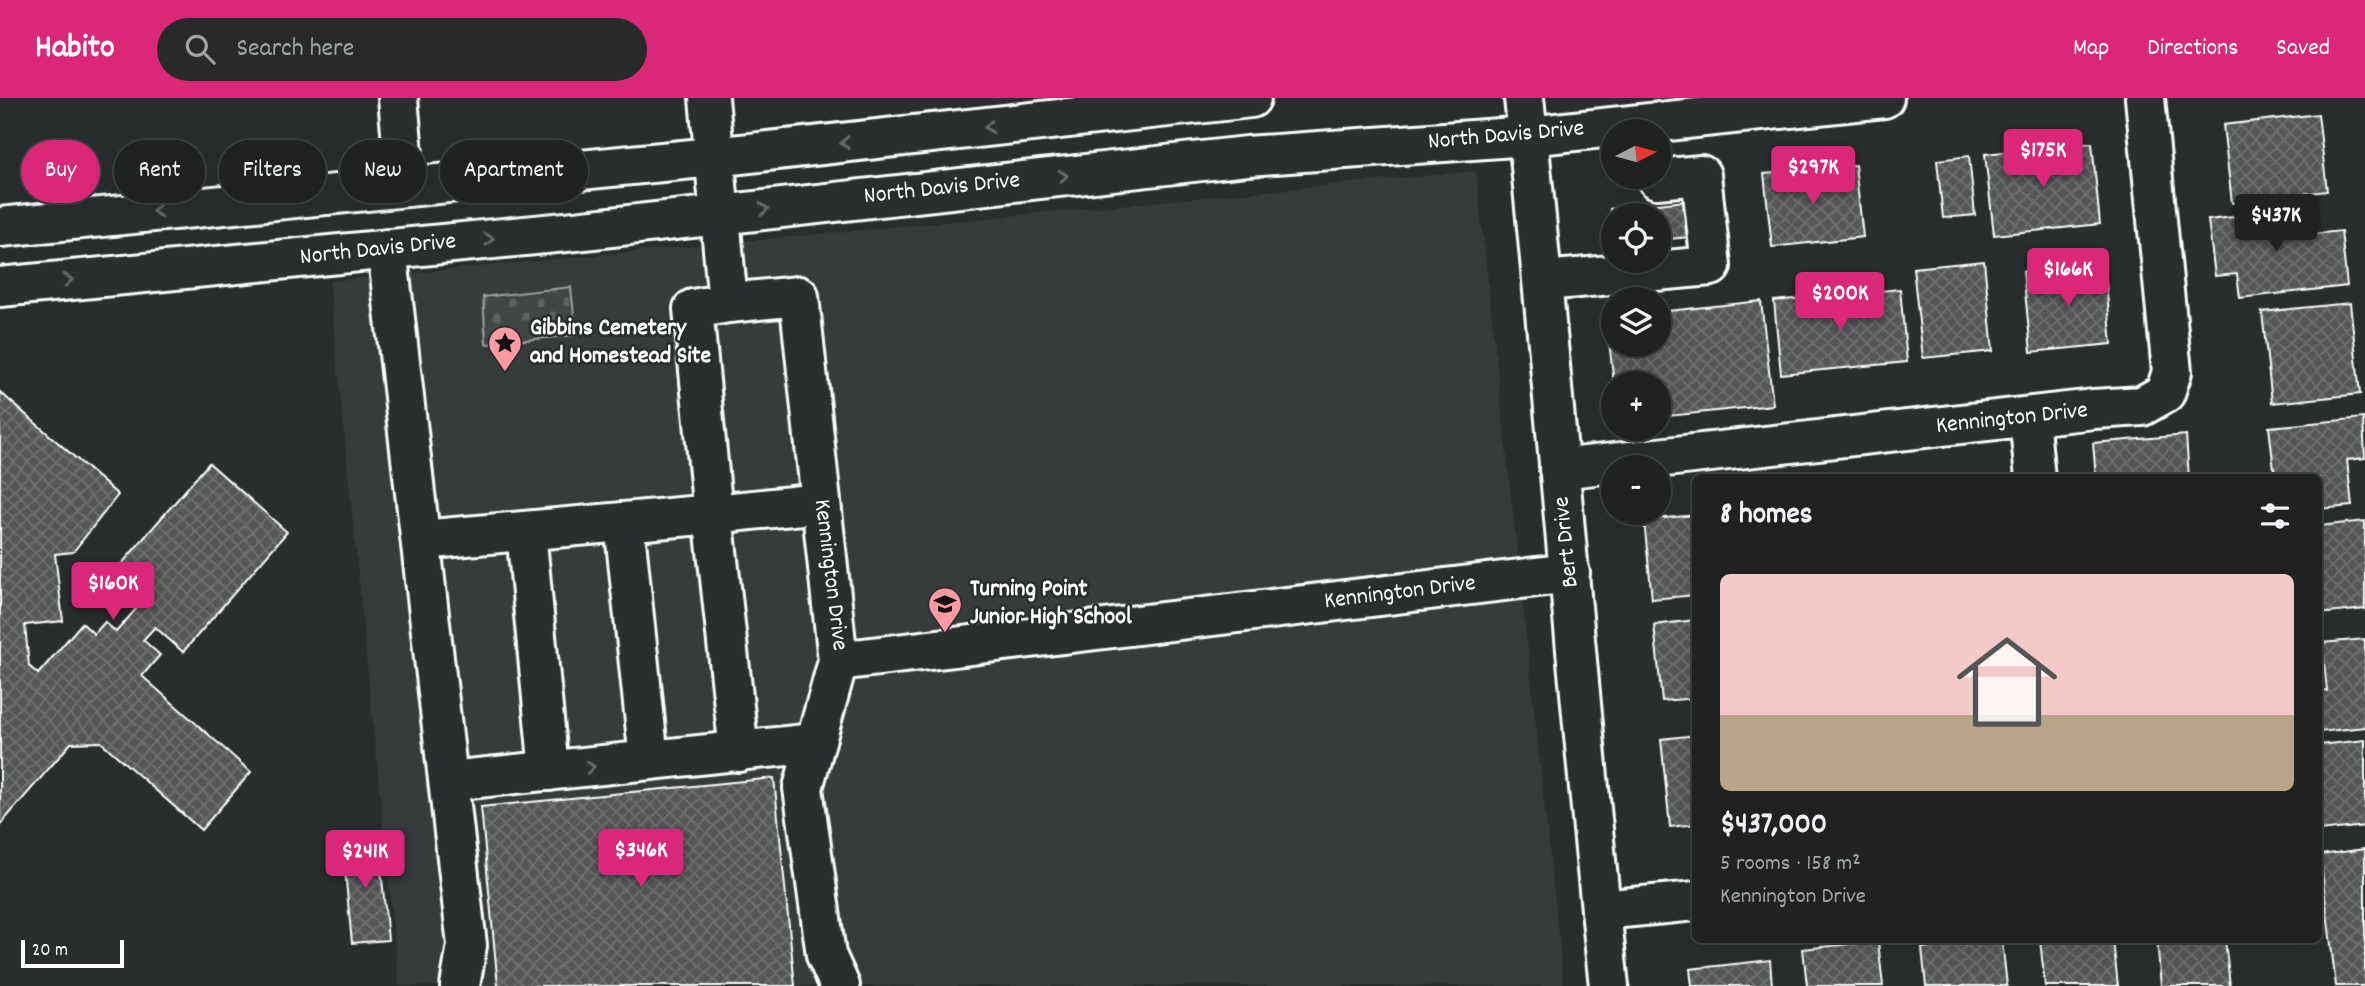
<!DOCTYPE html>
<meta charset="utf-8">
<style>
body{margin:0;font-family:Dekko,sans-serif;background:#282a2a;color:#f1f3f6;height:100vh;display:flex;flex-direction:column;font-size:26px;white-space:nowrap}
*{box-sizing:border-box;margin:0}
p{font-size:23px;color:#a2a4a5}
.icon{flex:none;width:38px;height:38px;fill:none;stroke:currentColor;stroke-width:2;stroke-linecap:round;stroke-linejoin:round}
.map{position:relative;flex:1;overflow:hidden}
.panel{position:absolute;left:1692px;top:376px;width:630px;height:469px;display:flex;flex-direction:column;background:#202222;border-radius:10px;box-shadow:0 7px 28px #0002,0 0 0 2px #3d3f40}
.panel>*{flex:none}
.hud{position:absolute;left:21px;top:42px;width:665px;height:63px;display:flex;gap:14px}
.needle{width:46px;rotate:84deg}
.controls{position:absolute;left:1601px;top:21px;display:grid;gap:14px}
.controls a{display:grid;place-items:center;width:70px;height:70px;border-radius:50%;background:#202222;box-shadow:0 7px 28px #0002,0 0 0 2px #3d3f40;font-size:35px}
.scale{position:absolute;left:21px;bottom:18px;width:103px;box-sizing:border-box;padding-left:7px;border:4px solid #fff;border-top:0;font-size:19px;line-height:24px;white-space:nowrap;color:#fff;-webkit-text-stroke:5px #2a2d2e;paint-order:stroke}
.price{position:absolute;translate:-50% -60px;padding:0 16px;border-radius:7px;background:#db2777;color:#fff;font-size:23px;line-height:46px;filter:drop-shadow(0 2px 4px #0008)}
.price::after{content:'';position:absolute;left:50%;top:42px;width:21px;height:16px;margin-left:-10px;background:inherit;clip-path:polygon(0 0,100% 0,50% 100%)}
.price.on{background:#222;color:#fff}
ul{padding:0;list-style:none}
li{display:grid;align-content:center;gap:14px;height:371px;padding:0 28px}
li span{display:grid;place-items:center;height:217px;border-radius:10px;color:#555}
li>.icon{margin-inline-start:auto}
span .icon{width:126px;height:126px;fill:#fffc;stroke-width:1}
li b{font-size:30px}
h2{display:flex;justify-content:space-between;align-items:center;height:84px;padding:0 28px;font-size:30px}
.pill{padding:0 24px;border-radius:32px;background:#202222;box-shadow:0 7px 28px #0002,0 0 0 2px #3d3f40;font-size:24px;line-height:63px}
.pill.on{background:#db2777;color:#fff}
header{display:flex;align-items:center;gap:42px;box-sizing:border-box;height:98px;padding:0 35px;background:#db2777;color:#fff}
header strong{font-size:33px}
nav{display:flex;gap:38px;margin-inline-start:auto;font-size:24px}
.search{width:490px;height:63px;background:#282a2a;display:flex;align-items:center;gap:18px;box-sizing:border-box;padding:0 24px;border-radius:38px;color:#a2a4a5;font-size:26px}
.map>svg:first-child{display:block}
.built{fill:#373a3b}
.cemetery{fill:url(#cemetery-stones);stroke:#a0a2a2;stroke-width:2}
.building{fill:url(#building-cross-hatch);stroke:#fff;stroke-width:2}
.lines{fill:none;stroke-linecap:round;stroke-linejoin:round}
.minor-casing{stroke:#fff;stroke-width:44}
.minor{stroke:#2a2d2e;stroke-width:38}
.oneway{stroke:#6a6c6d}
.labels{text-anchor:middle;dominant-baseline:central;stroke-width:5;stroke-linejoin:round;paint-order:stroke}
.street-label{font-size:24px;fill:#fff;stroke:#2a2d2e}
.poi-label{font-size:24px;font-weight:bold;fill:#fff;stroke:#2a2d2e;text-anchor:start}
</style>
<header>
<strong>Habito</strong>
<div class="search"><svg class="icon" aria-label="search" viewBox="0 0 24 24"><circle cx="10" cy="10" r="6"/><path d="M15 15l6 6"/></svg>Search here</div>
<nav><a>Map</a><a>Directions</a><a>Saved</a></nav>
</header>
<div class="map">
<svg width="2365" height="888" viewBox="0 0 2365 888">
<defs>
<pattern id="cemetery-stones" width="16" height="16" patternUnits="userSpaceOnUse" patternTransform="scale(1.75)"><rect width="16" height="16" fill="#414445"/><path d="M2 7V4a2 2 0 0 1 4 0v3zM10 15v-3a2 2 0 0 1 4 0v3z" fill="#5e6061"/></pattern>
<pattern id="building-cross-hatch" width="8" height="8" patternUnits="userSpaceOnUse" patternTransform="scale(1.75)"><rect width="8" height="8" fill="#555758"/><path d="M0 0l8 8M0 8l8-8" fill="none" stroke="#6e7071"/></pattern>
</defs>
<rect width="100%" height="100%" fill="#2a2d2e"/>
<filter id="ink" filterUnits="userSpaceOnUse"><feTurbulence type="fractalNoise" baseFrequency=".0143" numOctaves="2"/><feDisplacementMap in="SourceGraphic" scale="14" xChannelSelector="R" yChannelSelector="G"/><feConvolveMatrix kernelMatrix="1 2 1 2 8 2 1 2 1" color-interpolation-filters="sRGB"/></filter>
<g filter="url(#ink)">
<path class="built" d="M1476 73 1564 888H399L329 183Z"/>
<path class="cemetery" d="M571 189 576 237 486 246 483 199Z"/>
<g class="building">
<path d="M2318 16 2327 93 2232 105 2223 27Z"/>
<path d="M2092 45 2100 126 1994 137 1985 56Z"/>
<path d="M1969 58 1975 117 1943 120 1937 62Z"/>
<path d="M1855 67 1863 139 1772 149 1764 76Z"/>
<path d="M1686 103 1689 139 1659 142V117H1614V144L1610 111Z"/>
<path d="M2302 111 2305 137 2341 133 2347 188 2240 200 2237 176 2215 178 2208 122Z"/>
<path d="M1984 163 1993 253 1923 260 1913 170Z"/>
<path d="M2104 165 2112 246 2031 254 2023 173Z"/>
<path d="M1900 191 1907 264 1781 276 1774 203Z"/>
<path d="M1761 203 1773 307 1659 319V285H1614L1606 219H1614V247H1659V214Z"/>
<path d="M2350 205 2360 296 2272 305 2262 214Z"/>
<path d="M0 294 118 397 73 454 55 456 63 523 25 527 29 568 38 576 82 525 94 536 105 524 116 534 136 511 105 485 209 365 287 434 183 554 155 529 143 542 160 557 142 578 251 674 201 732 101 644 71 645 0 727Z"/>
<path d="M2363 320 2365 360 2347 362 2352 408 2319 411V380H2275L2269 329Z"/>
<path d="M2186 337 2189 380H2096L2093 345Z"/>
<path d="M1696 417V497L1652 501 1644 422Z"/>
<path d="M2365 423V511L2319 516V428Z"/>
<path d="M1696 522V600L1662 603 1654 527Z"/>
<path d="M2365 541V629L2319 634V594L2327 593 2322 545Z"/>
<path d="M1696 637V726L1670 729 1661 641Z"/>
<path d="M2365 642V728L2319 733V647Z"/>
<path d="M774 680 795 888H498L481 709Z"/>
<path d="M378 739 388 842 352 845 342 742Z"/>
<path d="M2365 751V888H2336L2320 757Z"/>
<path d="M2002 842 2007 888H1926L1922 850Z"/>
<path d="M2040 842H2113L2118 888H2045Z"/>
<path d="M2157 842H2225L2230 888H2161Z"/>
<path d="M1878 843 1883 888H1807L1803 851Z"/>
<path d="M1770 862 1772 888H1692L1690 871Z"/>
</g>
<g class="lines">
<g class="minor-casing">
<g id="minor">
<path d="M398 0 406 89"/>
<path d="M709 0 728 205 799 198 838 563 1570 475"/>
<path d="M1524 0C1555 296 1577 592 1609 888"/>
<path d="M0 129 713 59 1251 0"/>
<path d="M387 151 467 847 460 888"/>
<path d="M1544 183 1711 168 1701 77 1657 81V79"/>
<path d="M0 189 566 134 1247 58 1528 38 1884 0"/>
<path d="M2029 319 2035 380"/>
<path d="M1559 371 2094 311 2142 308 2165 295 2172 274 2145 0"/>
<path d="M624 424 649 662"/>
<path d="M526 433 549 673"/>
<path d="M421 442 713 416 693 211 728 205"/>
<path d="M838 563 803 690 826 857 840 888"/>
<path d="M739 654 713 416 821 405"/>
<path d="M449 683 815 645"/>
<path d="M1601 812 1696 803"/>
</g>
</g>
<use href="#minor" class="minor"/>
</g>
<defs><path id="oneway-chevron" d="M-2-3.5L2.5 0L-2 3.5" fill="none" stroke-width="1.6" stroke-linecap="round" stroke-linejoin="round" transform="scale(1.75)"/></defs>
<g class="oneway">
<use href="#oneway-chevron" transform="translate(989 29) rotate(174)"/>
<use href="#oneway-chevron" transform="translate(845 45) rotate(174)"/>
<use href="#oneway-chevron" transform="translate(1063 78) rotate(-6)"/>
<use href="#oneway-chevron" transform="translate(764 111) rotate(-6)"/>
<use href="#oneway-chevron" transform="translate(157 113) rotate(174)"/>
<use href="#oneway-chevron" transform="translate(489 141) rotate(-6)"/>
<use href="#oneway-chevron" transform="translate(68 182) rotate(-6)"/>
<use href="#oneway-chevron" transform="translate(590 669) rotate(-6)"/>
</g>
</g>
<defs>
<g id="sight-pin" transform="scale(1.75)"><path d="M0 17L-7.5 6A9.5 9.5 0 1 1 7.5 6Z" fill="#ff9aa2" stroke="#2a2d2e"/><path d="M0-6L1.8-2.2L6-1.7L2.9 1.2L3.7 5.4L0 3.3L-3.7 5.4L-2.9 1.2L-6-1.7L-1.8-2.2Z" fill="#111"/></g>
<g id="school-pin" transform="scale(1.75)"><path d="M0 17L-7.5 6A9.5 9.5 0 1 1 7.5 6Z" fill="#ff9aa2" stroke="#2a2d2e"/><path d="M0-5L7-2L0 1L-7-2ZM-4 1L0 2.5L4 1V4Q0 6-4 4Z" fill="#111"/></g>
</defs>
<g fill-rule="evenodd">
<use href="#sight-pin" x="505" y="245"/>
<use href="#school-pin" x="945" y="506"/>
</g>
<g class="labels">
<g class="street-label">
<text transform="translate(1506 38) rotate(-5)">North Davis Drive</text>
<text transform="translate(942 91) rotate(-6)">North Davis Drive</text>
<text transform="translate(378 152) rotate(-6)">North Davis Drive</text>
<text transform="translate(2012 321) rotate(-6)">Kennington Drive</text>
<text transform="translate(1567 444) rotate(-96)">Bert Drive</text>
<text transform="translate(830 477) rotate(83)">Kennington Drive</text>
<text transform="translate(1400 495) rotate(-7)">Kennington Drive</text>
</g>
<g class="poi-label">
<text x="530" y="231">Gibbins Cemetery<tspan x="530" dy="28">and Homestead Site</tspan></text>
<text x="970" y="492">Turning Point<tspan x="970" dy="28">Junior High School</tspan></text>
</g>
</g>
</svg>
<div class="controls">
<a><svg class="needle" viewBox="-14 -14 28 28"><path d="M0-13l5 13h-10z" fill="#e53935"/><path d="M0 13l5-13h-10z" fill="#a2a4a5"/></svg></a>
<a><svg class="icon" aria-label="locate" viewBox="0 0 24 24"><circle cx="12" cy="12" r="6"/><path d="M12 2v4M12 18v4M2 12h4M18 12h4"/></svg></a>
<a><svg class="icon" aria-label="layers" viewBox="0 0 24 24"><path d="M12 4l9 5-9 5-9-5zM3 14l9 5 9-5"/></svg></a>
<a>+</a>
<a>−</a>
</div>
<div class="scale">20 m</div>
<b class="price" style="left:2043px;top:91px">$175K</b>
<b class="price" style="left:1813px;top:108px">$297K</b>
<b class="price on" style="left:2276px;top:156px">$437K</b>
<b class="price" style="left:2068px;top:210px">$166K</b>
<b class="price" style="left:1840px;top:234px">$200K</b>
<b class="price" style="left:113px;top:524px">$160K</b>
<b class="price" style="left:641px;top:791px">$346K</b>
<b class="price" style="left:365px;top:792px">$241K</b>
<div class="hud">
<a class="pill on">Buy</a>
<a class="pill">Rent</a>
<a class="pill">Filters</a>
<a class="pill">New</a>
<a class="pill">Apartment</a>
</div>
<section class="panel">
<h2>8 homes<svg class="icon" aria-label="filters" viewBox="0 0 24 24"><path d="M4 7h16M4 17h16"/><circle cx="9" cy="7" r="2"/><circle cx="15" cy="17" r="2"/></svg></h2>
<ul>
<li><span style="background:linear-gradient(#f6c9c9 65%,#b9a48a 0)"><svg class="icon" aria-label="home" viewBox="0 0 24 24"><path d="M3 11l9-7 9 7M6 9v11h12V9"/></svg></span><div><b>$437,000</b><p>5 rooms · 158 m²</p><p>Kennington Drive</p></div></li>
</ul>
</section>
</div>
